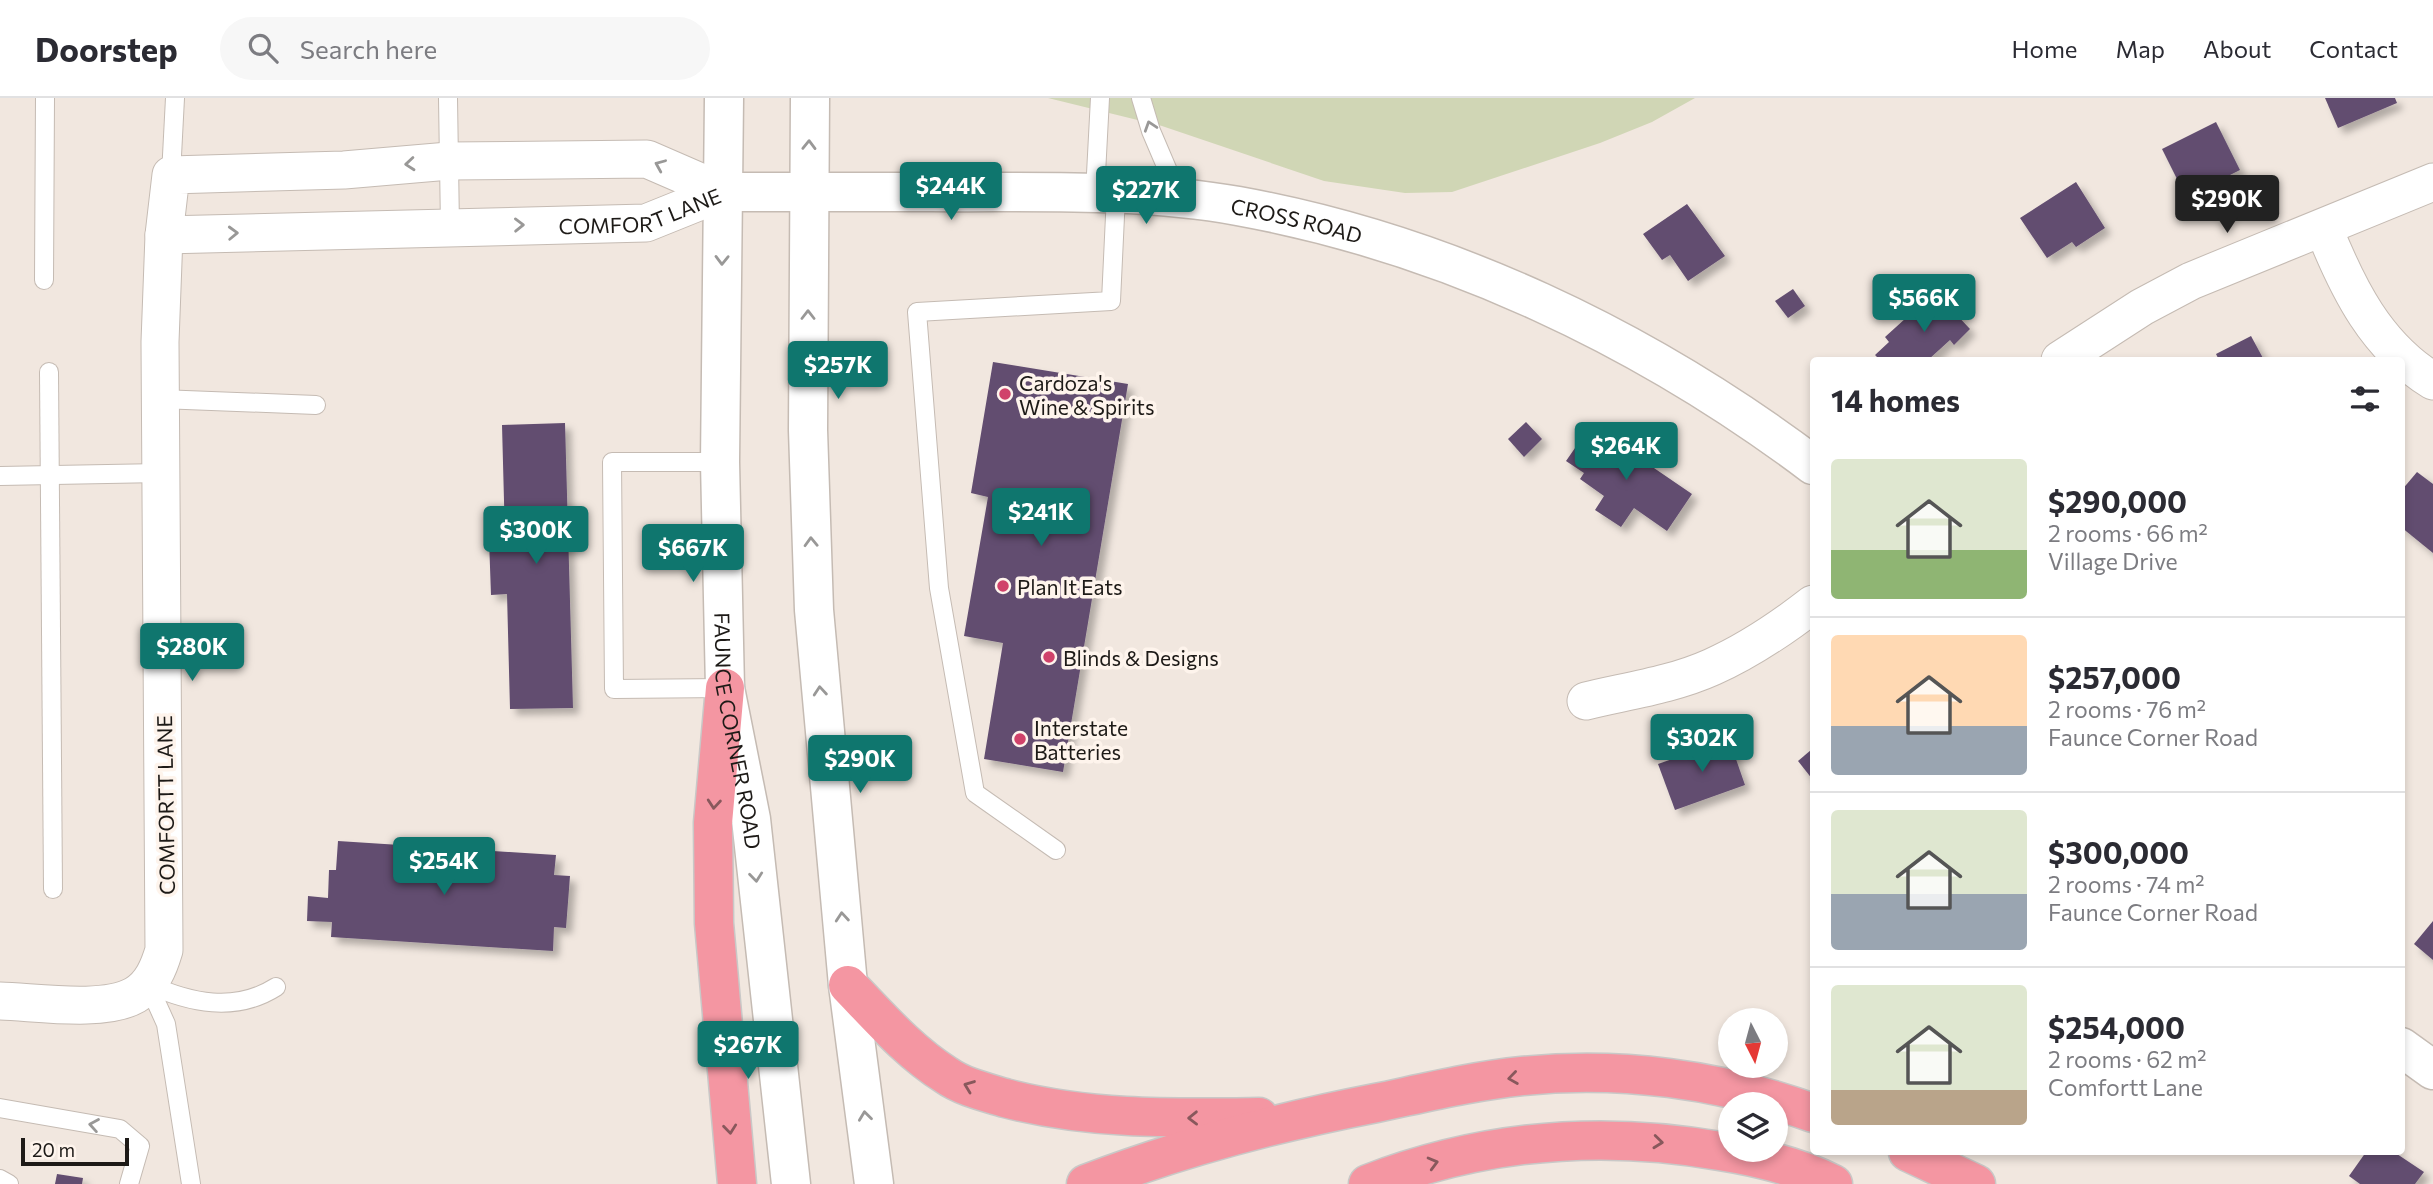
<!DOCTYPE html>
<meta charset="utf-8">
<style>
body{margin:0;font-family:Commissioner,sans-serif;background:#f7f7f7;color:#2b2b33;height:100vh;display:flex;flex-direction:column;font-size:26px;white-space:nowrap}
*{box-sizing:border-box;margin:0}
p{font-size:23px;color:#7c7c81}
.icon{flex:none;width:38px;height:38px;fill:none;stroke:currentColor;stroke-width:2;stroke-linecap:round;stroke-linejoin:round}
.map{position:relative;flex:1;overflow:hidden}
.sheet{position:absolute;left:1810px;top:259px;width:595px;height:798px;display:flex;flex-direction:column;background:#fff;border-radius:7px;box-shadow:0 4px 10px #0003}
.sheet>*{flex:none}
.needle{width:46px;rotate:174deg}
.tools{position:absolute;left:1718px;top:910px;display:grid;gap:14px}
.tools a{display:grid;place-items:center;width:70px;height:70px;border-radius:50%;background:#fff;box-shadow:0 4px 10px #0003;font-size:35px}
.scale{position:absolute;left:21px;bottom:18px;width:108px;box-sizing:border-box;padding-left:7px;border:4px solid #1d1a17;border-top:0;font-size:19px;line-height:24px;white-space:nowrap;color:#1d1a17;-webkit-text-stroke:5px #fef4ec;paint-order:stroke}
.price{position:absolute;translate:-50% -60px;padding:0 16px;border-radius:7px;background:#0f766e;color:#fff;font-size:23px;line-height:46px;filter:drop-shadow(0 2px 4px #0008)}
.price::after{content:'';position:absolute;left:50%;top:42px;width:21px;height:16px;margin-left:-10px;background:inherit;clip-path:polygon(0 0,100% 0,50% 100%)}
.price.on{background:#222;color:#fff}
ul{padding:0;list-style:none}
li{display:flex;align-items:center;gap:21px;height:175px;padding:0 21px}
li+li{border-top:2px solid #e1e1e2}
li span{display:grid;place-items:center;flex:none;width:196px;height:140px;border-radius:7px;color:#555}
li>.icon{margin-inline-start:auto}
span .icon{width:84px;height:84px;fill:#fffc;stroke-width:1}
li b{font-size:30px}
h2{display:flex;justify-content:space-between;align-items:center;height:84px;padding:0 21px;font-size:30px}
header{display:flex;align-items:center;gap:42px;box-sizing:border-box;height:98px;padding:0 35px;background:#fff;border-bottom:2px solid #e1e1e2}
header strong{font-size:33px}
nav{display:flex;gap:38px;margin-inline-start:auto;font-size:24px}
.search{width:490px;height:63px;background:#f7f7f7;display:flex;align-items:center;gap:18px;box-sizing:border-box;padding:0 24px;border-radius:38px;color:#7c7c81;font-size:26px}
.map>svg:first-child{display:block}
.green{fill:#d0d6b5}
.building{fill:#624d70;filter:url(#shadow)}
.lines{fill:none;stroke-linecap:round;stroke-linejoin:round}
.lane-casing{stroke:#c5bbb3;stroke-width:20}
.street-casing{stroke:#c5bbb3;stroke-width:39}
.secondary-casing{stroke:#c5bbb3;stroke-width:41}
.highway-casing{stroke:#c9c8c7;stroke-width:41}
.lane{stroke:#fff;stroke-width:18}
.street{stroke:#fff;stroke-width:37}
.secondary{stroke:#fff;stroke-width:38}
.highway{stroke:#f496a2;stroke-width:38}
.oneway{stroke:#999897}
.oneway2{stroke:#88585c}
.poi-dot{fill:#d0426a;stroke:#fef4ec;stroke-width:2.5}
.labels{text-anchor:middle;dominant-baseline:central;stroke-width:7;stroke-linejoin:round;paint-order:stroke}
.street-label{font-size:21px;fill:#1d1a17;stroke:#fef4ec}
.poi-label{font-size:21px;fill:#1d1a17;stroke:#fef4ec;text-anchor:start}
</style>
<header>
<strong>Doorstep</strong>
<div class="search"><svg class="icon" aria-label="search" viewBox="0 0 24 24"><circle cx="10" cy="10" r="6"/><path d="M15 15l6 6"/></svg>Search here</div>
<nav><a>Home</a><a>Map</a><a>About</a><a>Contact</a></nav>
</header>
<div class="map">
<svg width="2433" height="1086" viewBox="0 0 2433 1086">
<defs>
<filter id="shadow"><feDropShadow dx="6" dy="6" stdDeviation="3.5" flood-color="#0004"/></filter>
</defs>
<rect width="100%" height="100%" fill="#f1e7df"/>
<path class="green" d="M1048 0H1695L1652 24 1600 45 1452 94 1405 95 1324 83 1162 28Z"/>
<g class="building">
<path d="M2325 0H2395L2397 5 2338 30Z"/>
<path d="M2216 24 2240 72 2186 99 2162 51Z"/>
<path d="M2076 84 2105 130 2076 149 2072 144 2047 160 2020 120Z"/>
<path d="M1687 106 1725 158 1688 183 1670 157 1662 162 1643 136Z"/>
<path d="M1793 191 1805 208 1788 220 1775 203Z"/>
<path d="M1939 198 1970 231 1954 247 1950 242 1928 262H1880L1875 257 1889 244 1885 239 1917 210 1921 215Z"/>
<path d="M2251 238 2264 262H2219L2216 256Z"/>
<path d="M993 264 1128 286 1063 674 984 661 1003 545 964 538 988 399 971 395Z"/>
<path d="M1526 324 1542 341 1524 359 1508 341Z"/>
<path d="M565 325 573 610 510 611 507 496 491 497 489 441 505 440 502 327Z"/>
<path d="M1591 327 1692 396 1667 433 1634 410 1621 429 1595 412 1604 398 1580 381 1584 375 1566 363Z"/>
<path d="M2417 374 2433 386V455L2401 429V393Z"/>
<path d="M1729 641 1745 687 1675 712 1658 666Z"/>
<path d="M1811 652 1813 655V682L1798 663Z"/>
<path d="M338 743 556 757 554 777 570 778 566 830 554 829 553 853 331 839 332 824 307 823 308 798 328 800 329 772H336Z"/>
<path d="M2433 823V862L2414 846Z"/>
<path d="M2366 1054H2394L2424 1074 2415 1086H2360L2349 1078Z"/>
<path d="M57 1076 83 1080 82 1086H55Z"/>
</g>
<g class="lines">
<g class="lane-casing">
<g id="lane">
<path d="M448 0 450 129"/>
<path d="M1141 0 1151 33 1180 101"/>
<path d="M171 77 175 0"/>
<path d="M1095 95 1100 0"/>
<path d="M44 182 45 0"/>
<path d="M49 274 53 791"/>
<path d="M160 301 316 307"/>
<path d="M720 364H612L614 591 725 590"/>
<path d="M0 378 161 375"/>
<path d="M1056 752 975 695 939 490 917 214 1111 203 1116 97"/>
<path d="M148 886 166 926 191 1086"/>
<path d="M148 886C190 905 235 915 276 889"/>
<path d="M0 1010 120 1031 140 1048 129 1086"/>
<path d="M0 1081 9 1086"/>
</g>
</g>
<g class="street-casing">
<g id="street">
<path d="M2324 131C2348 191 2376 248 2433 283"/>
<path id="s1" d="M164 137 646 125 723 94"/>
<path d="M2060 262 2142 209 2191 183 2433 84"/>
<path d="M1586 603C1627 593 1672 587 1712 569 1748 553 1782 530 1813 506"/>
<path d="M0 903C36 904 104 915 135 897 152 887 159 869 164 852L160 244 164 137 171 77 344 72 449 63 647 61 723 94"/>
</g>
</g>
<g class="secondary-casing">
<g id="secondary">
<path id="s2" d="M724 0 720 364 725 590 751 721 791 1086"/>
<path d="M810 0 808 332 814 512 848 887 874 1086"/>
<path id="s3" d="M723 94C792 94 862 94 931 94 1033 95 1137 90 1238 108 1447 146 1644 240 1813 367"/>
<path d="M2401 949 2433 972"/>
</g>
</g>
<g class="highway-casing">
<g id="highway">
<path d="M725 590 713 725 714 825 737 1086"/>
<path d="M848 887C879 919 908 953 946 977 963 989 985 994 1005 1000 1089 1022 1173 1020 1259 1019"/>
<path d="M1908 1054 1976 1086"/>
<path d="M1086 1086C1180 1050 1278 1024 1376 1005 1424 995 1473 983 1522 978 1620 968 1720 981 1813 1015"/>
<path d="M1368 1086C1482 1042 1600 1032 1720 1053 1758 1059 1799 1069 1833 1086"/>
</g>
</g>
<use href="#lane" class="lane"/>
<use href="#street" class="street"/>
<use href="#secondary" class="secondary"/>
<use href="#highway" class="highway"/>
</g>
<defs><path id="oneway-chevron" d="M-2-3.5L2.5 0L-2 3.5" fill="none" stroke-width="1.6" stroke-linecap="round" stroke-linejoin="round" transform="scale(1.75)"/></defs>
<g class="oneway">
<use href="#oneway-chevron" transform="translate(1150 28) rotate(-108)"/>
<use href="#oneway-chevron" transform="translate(809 47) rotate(-89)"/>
<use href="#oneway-chevron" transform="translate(410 66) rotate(175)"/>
<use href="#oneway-chevron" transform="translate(660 67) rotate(-157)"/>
<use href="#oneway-chevron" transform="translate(519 127) rotate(-1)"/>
<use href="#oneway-chevron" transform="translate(233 135) rotate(-2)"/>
<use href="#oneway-chevron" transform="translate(722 162) rotate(91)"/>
<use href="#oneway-chevron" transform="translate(808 217) rotate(-90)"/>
<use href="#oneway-chevron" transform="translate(811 444) rotate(-92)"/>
<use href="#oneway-chevron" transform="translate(820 593) rotate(-95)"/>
<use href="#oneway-chevron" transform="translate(756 779) rotate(84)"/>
<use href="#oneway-chevron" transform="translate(842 819) rotate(-95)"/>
<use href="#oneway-chevron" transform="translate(865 1018) rotate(-97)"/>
<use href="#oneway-chevron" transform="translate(94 1027) rotate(-170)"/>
</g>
<g class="oneway2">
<use href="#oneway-chevron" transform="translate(714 706) rotate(95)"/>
<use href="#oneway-chevron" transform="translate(1513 980) rotate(172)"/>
<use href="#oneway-chevron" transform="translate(969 988) rotate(-159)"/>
<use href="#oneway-chevron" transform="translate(1193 1020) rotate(179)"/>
<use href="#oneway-chevron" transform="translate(730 1031) rotate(84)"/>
<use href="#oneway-chevron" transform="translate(1658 1044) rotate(6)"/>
<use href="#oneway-chevron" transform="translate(1433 1065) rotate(-15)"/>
</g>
<g class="poi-dot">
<circle cx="1005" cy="296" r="7"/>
<circle cx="1003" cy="488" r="7"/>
<circle cx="1049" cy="559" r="7"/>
<circle cx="1020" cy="641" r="7"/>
</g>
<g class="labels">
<g class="street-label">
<text stroke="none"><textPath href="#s1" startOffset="478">COMFORT LANE</textPath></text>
<text stroke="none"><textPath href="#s3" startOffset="576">CROSS ROAD</textPath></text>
<text stroke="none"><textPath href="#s2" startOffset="634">FAUNCE CORNER ROAD</textPath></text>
<text transform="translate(165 707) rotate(-91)">COMFORTT LANE</text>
</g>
<g class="poi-label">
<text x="1019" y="284">Cardoza's<tspan x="1019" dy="24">Wine &amp; Spirits</tspan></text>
<text x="1017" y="488">Plan It Eats</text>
<text x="1063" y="559">Blinds &amp; Designs</text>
<text x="1034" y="629">Interstate<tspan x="1034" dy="24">Batteries</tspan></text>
</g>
</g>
</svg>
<div class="tools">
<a><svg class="needle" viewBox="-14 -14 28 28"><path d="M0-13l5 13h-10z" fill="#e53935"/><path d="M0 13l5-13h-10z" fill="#7c7c81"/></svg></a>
<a><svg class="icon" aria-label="layers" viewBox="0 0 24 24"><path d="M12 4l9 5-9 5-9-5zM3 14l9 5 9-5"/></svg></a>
</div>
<div class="scale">20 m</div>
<b class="price" style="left:951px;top:124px">$244K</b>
<b class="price" style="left:1146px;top:128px">$227K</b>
<b class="price on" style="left:2227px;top:137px">$290K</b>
<b class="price" style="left:1924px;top:236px">$566K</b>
<b class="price" style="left:838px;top:303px">$257K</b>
<b class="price" style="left:1626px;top:384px">$264K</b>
<b class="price" style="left:1041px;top:450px">$241K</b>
<b class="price" style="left:536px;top:468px">$300K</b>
<b class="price" style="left:693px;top:486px">$667K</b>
<b class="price" style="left:192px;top:585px">$280K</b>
<b class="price" style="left:1702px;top:676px">$302K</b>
<b class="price" style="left:860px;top:697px">$290K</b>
<b class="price" style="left:444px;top:799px">$254K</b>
<b class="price" style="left:748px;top:983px">$267K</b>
<section class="sheet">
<h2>14 homes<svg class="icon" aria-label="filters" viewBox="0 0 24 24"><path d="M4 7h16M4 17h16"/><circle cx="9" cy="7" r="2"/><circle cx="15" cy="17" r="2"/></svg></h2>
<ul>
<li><span style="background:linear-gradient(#dfe7d0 65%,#8fb573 0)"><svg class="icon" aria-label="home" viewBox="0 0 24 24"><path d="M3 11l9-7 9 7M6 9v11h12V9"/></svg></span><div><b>$290,000</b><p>2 rooms · 66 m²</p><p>Village Drive</p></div></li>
<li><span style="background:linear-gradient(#ffd9b3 65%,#9aa5b1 0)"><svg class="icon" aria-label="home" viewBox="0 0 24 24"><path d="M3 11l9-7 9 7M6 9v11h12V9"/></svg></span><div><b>$257,000</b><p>2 rooms · 76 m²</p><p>Faunce Corner Road</p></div></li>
<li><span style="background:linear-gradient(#dfe7d0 60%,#9aa5b1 0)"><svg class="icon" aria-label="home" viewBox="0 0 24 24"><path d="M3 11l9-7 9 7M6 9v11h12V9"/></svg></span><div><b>$300,000</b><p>2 rooms · 74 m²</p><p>Faunce Corner Road</p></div></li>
<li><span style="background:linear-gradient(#dfe7d0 75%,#b9a48a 0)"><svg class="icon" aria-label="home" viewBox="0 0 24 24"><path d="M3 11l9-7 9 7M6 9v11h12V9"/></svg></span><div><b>$254,000</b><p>2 rooms · 62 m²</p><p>Comfortt Lane</p></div></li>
</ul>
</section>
</div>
